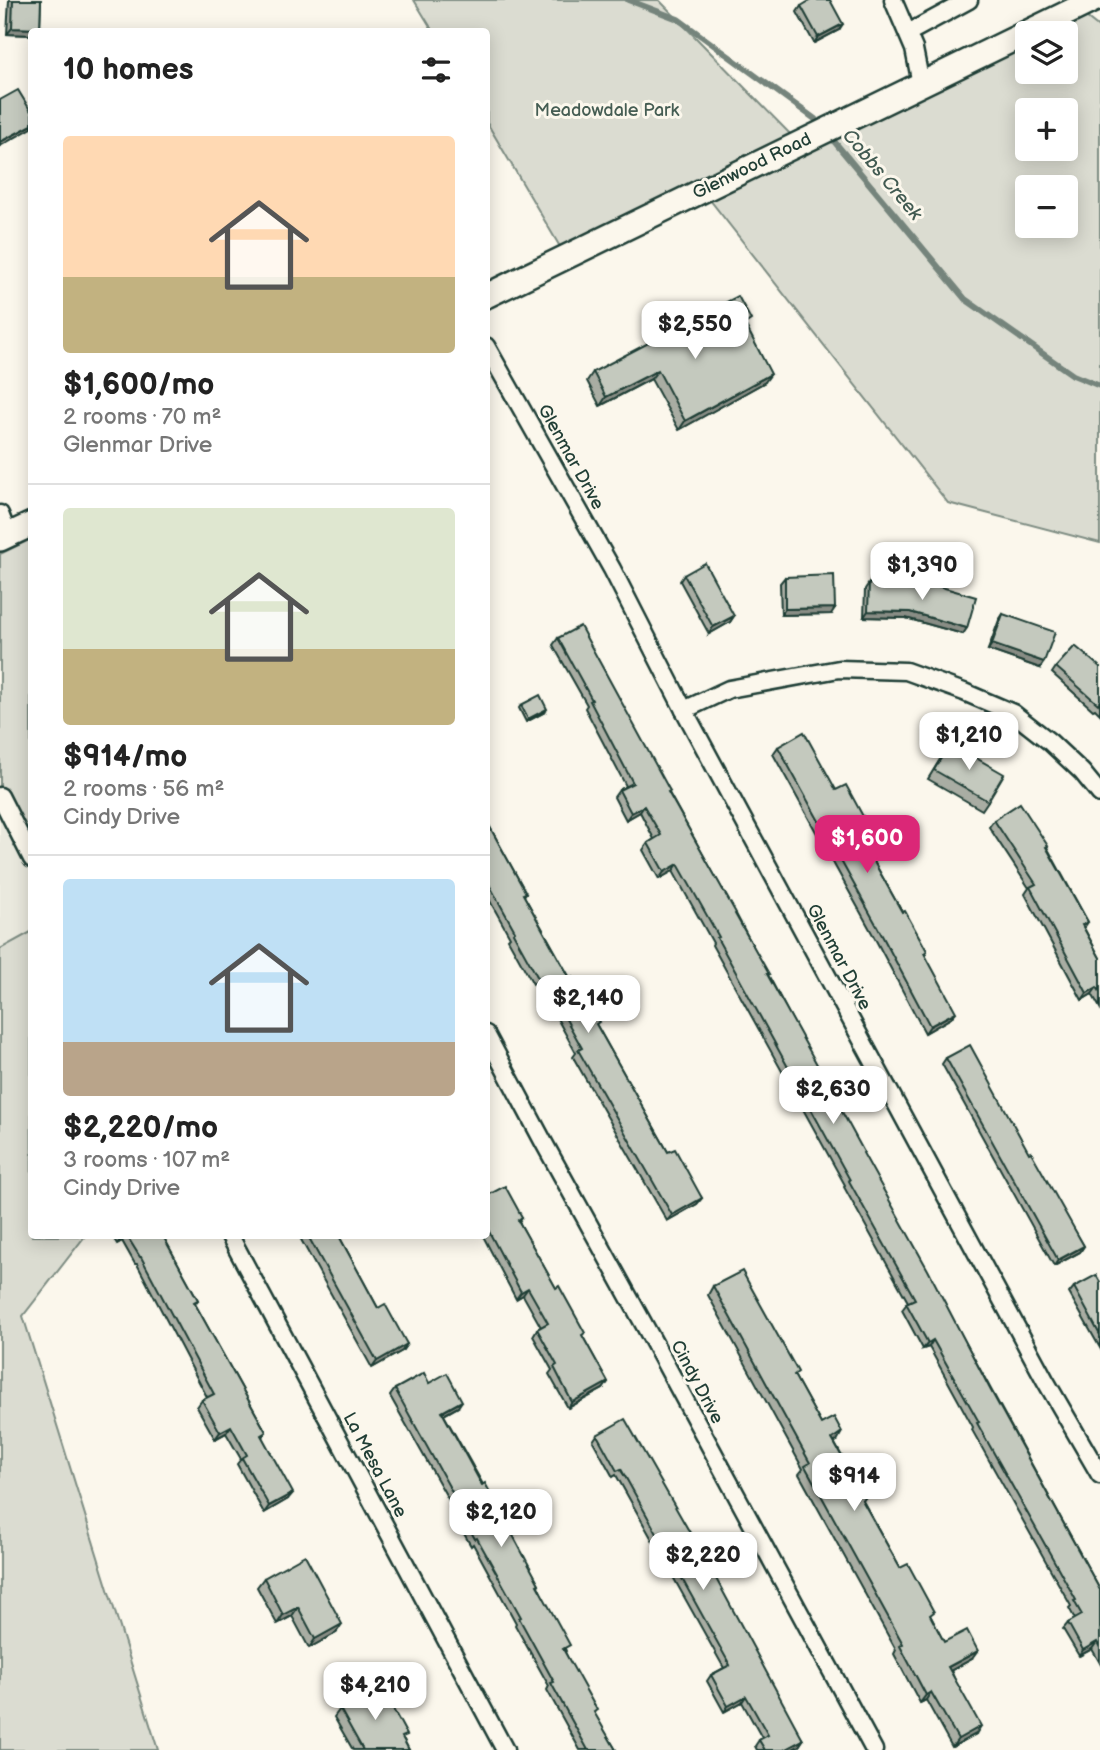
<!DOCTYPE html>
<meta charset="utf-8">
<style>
body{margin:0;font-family:"Balsamiq Sans",sans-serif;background:#f2f2f2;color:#222;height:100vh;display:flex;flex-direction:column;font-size:26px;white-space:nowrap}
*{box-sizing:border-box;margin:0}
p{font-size:23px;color:#767676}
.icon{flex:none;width:38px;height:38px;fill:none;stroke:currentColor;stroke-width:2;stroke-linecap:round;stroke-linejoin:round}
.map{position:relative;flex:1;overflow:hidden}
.panel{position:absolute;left:28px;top:28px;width:462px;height:1211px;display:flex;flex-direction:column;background:#fff;border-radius:7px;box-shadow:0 4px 18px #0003}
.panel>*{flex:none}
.tools{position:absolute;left:1015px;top:21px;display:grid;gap:14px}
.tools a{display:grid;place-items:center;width:63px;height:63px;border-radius:7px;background:#fff;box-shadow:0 4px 18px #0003;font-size:35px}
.price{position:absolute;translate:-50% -60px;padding:0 16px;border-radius:14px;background:#fff;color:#222;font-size:23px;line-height:46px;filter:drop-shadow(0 2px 4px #0008)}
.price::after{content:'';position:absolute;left:50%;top:42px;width:21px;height:16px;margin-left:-10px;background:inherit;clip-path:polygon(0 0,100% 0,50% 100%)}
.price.active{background:#db2777;color:#fff}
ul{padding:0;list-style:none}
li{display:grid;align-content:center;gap:14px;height:371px;padding:0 35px}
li+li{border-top:2px solid #e0e0e0}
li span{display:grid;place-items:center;height:217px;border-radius:7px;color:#555}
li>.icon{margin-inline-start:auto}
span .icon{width:126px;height:126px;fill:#fffc;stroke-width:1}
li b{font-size:30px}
h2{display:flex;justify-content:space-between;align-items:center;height:84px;padding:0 35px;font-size:30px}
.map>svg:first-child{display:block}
.built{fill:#eae9de}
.green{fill:#dbdcd1;stroke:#7d8c82;stroke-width:2;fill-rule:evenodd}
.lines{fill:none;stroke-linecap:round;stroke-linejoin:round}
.stream{stroke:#74847b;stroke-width:6}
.minor-casing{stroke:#1f3d34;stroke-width:21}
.secondary-casing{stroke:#1f3d34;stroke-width:28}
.minor{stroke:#fbf7ec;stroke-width:16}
.secondary{stroke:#fbf7ec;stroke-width:23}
.wall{fill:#a9ada3;stroke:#1f3d34;stroke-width:2}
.shaded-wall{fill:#898d85;stroke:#1f3d34;stroke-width:2}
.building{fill:#c4c9be;stroke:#1f3d34;stroke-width:2}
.labels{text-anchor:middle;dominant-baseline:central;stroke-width:6;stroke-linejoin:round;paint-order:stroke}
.park-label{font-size:18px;fill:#455d53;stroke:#fbf7ec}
.street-label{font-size:18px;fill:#1f3d34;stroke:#fbf7ec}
.water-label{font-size:19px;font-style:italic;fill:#425b52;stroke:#fbf7ec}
</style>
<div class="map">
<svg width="1100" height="1750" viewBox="0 0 1100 1750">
<rect width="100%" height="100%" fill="#fbf7ec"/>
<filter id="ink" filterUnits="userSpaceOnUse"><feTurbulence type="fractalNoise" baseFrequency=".0143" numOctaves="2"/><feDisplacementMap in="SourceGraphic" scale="14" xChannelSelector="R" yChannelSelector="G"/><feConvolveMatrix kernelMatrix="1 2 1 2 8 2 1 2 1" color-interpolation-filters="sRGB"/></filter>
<g filter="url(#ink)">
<path class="built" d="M0 812 32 867 31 932 0 949Z"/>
<g class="green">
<path d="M414 0H659L795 139 1071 5 1100 28V543L948 503 699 186 566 257 487 123 486 32 433 31ZM1027 33H1066V72H1027ZM1027 110H1066V149H1027ZM1027 187H1066V226H1027Z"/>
<path d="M31 539V858L0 793V554Z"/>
<path d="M31 932 32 1236H85L23 1316 158 1750H0V949Z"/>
</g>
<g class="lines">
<g class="stream">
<path d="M628 0 678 19 815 119 821 126"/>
<path d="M828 134 965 299 1073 375 1100 386"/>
</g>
<g class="minor-casing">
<g id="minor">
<path d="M893 0 914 49 921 84"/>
<path d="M908 33 969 0"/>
<path d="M486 346 612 569 684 710 1045 1380 1100 1475"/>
<path d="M0 514 8 535"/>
<path d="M684 710 729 689 839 669 906 671 964 692 1013 713 1050 742 1082 772 1100 794"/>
<path d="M0 796 32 859"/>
<path d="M486 1034 544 1143 652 1339 874 1750"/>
<path d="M230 1236 505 1750"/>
</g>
</g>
<g class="secondary-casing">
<g id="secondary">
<path d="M486 296 1094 0"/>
<path d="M0 539 32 524"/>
</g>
</g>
<use href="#minor" class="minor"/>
<use href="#secondary" class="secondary"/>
</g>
<g class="wall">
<path d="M9 0H41L40 29 38 32H32V35L7 34Z"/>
<path d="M801 6 839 30 814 43 797 12Z"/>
<path d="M746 327 765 382 679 430 651 379 600 406 587 381 593 372Z"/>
<path d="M684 575 734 616 730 622 709 634 680 581Z"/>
<path d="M785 577 831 614 781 615 780 583Z"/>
<path d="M869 583 963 634 906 618 864 617 865 589Z"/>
<path d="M1003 614 1040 668 988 650 999 620Z"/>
<path d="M558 638 670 791 669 793 736 914 863 1154 1100 1590V1663L1092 1649 1079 1656 1063 1629 1068 1623 1075 1619 1069 1608 1071 1606 972 1430 973 1427 929 1347 923 1349 902 1310 908 1302 844 1187 845 1185 712 945 713 943 673 871 659 879 643 850 648 843 654 839 640 812 626 820 614 797 619 790 626 786 585 708 587 705 553 645Z"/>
<path d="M1056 667H1100V714L1095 709 1093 710 1052 673Z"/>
<path d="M521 705 545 712 526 722 519 708Z"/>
<path d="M950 743 988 801 982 810 928 779Z"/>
<path d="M778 747 836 790 867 837 862 840 902 912 927 951 925 955 951 1018 925 1033 872 933 773 754Z"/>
<path d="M486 820 526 893 524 896 668 1152 702 1198 697 1204 667 1221 573 1057 576 1053 537 982 533 984 508 939 510 937 486 894Z"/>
<path d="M994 820 1047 847 1088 922 1084 928 1100 958V1008L1092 994 1082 1000 1025 894 1029 888 989 827Z"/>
<path d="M946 1058 1029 1153 1084 1246 1080 1252 1054 1266 942 1064Z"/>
<path d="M486 1196 522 1217 519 1222 608 1382 603 1389 568 1408 549 1374 552 1370 533 1336 537 1329 541 1327 523 1295 516 1299 483 1236H486Z"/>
<path d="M112 1236H163L198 1300 195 1304 266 1432 262 1437 288 1499 264 1513 237 1464 241 1459 226 1433 215 1439 197 1407 202 1400 207 1397 137 1264H135L122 1241 117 1244Z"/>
<path d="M299 1236H339L378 1308 407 1344 402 1351 372 1368Z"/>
<path d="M1100 1282V1348L1069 1293 1074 1287Z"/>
<path d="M713 1286 795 1377 821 1424 837 1441 834 1442 865 1498 863 1501 900 1568 931 1617 944 1642 972 1659 951 1670 976 1734 952 1747 926 1700 920 1703 894 1654 896 1650 799 1474 803 1469 708 1295Z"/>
<path d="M429 1383 458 1407 444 1415 539 1584 538 1586 566 1651 565 1652 594 1714 616 1750H580L547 1690 549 1686 515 1625 516 1623 473 1544 471 1546 449 1507 451 1504 390 1396 395 1389Z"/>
<path d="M597 1435 803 1740 799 1746 791 1750H757L755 1746 759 1740 762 1738 742 1702 724 1712 707 1681 711 1675 724 1668 616 1475 613 1477 593 1441Z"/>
<path d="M264 1578 336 1633 309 1648 292 1616 277 1624 257 1587Z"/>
<path d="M340 1709 404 1740 409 1750H353L334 1717Z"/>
</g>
<g class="shaded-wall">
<path d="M843 24 839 30 814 43 818 37Z"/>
<path d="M12 28 40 29 38 32H32V35L7 34Z"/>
<path d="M32 125V128L0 146V142Z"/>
<path d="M658 370 651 379 600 406 606 397Z"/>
<path d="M771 374 765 382 679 430 685 421Z"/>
<path d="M835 608 831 614 781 615 785 609Z"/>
<path d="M868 611 910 612 967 628 963 634 906 618 864 617Z"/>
<path d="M734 616 730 622 709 634 713 627Z"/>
<path d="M992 644 1044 662 1040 668 988 650Z"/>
<path d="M547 709 545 712 526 722 528 719Z"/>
<path d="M644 806 640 812 626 820 631 813Z"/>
<path d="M871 831 867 837 855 844 860 837Z"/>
<path d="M678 864 673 871 659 879 664 872Z"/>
<path d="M1097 987 1092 994 1082 1000 1087 993Z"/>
<path d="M956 1012 951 1018 925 1033 930 1026Z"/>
<path d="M702 1198 697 1204 667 1221 672 1215Z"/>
<path d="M125 1236H126L122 1241 117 1244 122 1237Z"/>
<path d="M1084 1246 1080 1252 1054 1266 1058 1260Z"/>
<path d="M528 1288 523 1295 516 1299 521 1292Z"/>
<path d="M933 1340 929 1347 923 1349 928 1343Z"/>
<path d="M407 1344 402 1351 372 1368 377 1361Z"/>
<path d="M608 1382 603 1389 568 1408 572 1402Z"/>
<path d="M462 1401 458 1407 438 1418 442 1412Z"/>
<path d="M231 1426 226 1433 215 1439 220 1432Z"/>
<path d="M842 1432 837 1441 826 1447 832 1439Z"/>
<path d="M293 1493 288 1499 264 1513 269 1506Z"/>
<path d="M298 1607 292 1616 277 1624 283 1615Z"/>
<path d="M342 1624 336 1633 309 1648 315 1639Z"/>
<path d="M1097 1642 1092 1649 1079 1656 1083 1650Z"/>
<path d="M978 1651 972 1659 943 1675 948 1667Z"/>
<path d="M931 1692 926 1700 920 1703 926 1695Z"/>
<path d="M746 1696 742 1702 724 1712 728 1706Z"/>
<path d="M981 1726 976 1734 952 1747 958 1739Z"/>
<path d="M803 1740 799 1746 791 1750H784Z"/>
</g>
<g class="building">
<path d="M13 0H41L40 29 12 28Z"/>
<path d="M811 0H830L843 24 818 37 801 6Z"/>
<path d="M18 90 32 113V125L0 142V100Z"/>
<path d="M738 296 751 320 745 324 771 374 685 421 658 370 606 397 593 372Z"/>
<path d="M705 563 734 616 713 627 684 575Z"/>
<path d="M834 575 835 608 785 609V577Z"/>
<path d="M869 583 931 584 976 597 967 628 910 612 868 611Z"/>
<path d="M1003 614 1055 632 1044 662 992 644Z"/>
<path d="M580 626 670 791 668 792 736 913 735 914 769 974H767L830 1088H829L864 1152 863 1153 928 1270 990 1389 1100 1590V1648L1097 1642 1083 1650 1068 1623 1082 1615 1074 1601 1076 1600 977 1423 979 1422 933 1340 928 1343 906 1303 915 1299 849 1181 850 1180 717 938 719 937 678 864 664 872 648 843 661 835 644 806 631 813 619 790 633 783 590 701 592 700 558 638Z"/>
<path d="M1075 646 1100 667V704L1099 702 1098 704 1056 667Z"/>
<path d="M540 695 547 709 528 719 521 705Z"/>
<path d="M804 732 836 790 846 785 871 831 860 837 902 912 905 911 927 951 924 953 956 1012 930 1026 877 926 778 747Z"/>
<path d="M950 743 1004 774 988 801 934 770Z"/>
<path d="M1020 803 1048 846 1046 847 1088 922 1082 925 1100 958V992L1097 987 1087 993 1030 887 1036 884 994 820Z"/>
<path d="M486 820 526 893 523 894 570 979 573 977 599 1022 596 1024 668 1152 675 1149 702 1198 672 1215 578 1050 582 1048 542 976 538 978 513 933 515 931 486 879Z"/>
<path d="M970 1045 1029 1153 1031 1152 1084 1246 1058 1260 946 1058Z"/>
<path d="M505 1186 522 1217 518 1220 556 1288 559 1286 585 1333 582 1335 608 1382 572 1402 554 1367 557 1365 537 1329 548 1323 528 1288 521 1292 486 1226V1196Z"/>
<path d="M127 1236H163L198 1300 194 1302 266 1432 261 1435 293 1493 269 1506 242 1458 247 1455 231 1426 220 1432 202 1400 214 1394 141 1257H140Z"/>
<path d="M308 1236H339L378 1308 385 1304 407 1344 377 1361Z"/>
<path d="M742 1271 798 1372 794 1375 821 1424 834 1417 842 1432 832 1439 865 1498 862 1500 900 1568 908 1564 934 1612 930 1615 944 1642 967 1630 978 1651 948 1667 981 1726 958 1739 931 1692 926 1695 900 1646 903 1644 805 1466 810 1463 713 1286Z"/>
<path d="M1096 1275 1100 1282V1335L1074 1287Z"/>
<path d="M424 1373 429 1383 447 1373 462 1401 442 1412 482 1485 485 1483 539 1584 537 1585 570 1645 563 1649 597 1710 594 1712 616 1750H588L551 1683 554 1682 519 1618 521 1617 477 1538 475 1539 454 1500 456 1499 395 1389Z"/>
<path d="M625 1419 713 1573 803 1740 784 1750H765L759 1740 768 1735 746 1696 728 1706 711 1675 730 1665 621 1469 617 1471 597 1435Z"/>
<path d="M305 1555 342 1624 315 1639 298 1607 283 1615 264 1578Z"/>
<path d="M380 1685 407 1735 402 1737 409 1750H363L340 1709Z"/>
</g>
</g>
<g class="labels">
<g class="park-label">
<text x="607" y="110">Meadowdale Park</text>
</g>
<g class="street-label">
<text transform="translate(752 166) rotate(-26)">Glenwood Road</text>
<text transform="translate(571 457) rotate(61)">Glenmar Drive</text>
<text transform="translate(839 957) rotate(62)">Glenmar Drive</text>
<text transform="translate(697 1382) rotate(62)">Cindy Drive</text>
<text transform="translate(375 1465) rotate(62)">La Mesa Lane</text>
</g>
<g class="water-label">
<text transform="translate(882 175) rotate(50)">Cobbs Creek</text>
</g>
</g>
</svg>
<div class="tools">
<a><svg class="icon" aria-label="layers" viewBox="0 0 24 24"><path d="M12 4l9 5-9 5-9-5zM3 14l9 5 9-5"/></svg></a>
<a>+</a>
<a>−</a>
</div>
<b class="price" style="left:695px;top:361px">$2,550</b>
<b class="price" style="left:922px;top:602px">$1,390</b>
<b class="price" style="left:969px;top:772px">$1,210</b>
<b class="price active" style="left:867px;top:875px">$1,600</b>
<b class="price" style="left:588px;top:1035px">$2,140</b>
<b class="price" style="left:833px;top:1126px">$2,630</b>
<b class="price" style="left:854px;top:1513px">$914</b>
<b class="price" style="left:501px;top:1549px">$2,120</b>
<b class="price" style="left:703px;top:1592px">$2,220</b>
<b class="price" style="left:375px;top:1722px">$4,210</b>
<section class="panel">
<h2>10 homes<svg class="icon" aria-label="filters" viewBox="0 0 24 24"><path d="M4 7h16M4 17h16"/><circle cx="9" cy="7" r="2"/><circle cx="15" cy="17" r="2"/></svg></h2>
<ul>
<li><span style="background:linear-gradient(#ffd9b3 65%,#c2b280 0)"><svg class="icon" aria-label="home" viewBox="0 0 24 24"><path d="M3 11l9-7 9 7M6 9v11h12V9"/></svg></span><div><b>$1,600/mo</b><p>2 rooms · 70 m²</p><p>Glenmar Drive</p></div></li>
<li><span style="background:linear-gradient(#dfe7d0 65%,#c2b280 0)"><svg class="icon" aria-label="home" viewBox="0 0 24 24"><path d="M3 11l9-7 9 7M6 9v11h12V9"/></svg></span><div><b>$914/mo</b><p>2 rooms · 56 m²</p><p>Cindy Drive</p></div></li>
<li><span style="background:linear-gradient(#bfe0f5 75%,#b9a48a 0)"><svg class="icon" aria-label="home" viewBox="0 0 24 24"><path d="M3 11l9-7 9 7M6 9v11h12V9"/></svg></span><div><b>$2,220/mo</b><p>3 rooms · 107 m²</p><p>Cindy Drive</p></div></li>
</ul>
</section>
</div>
